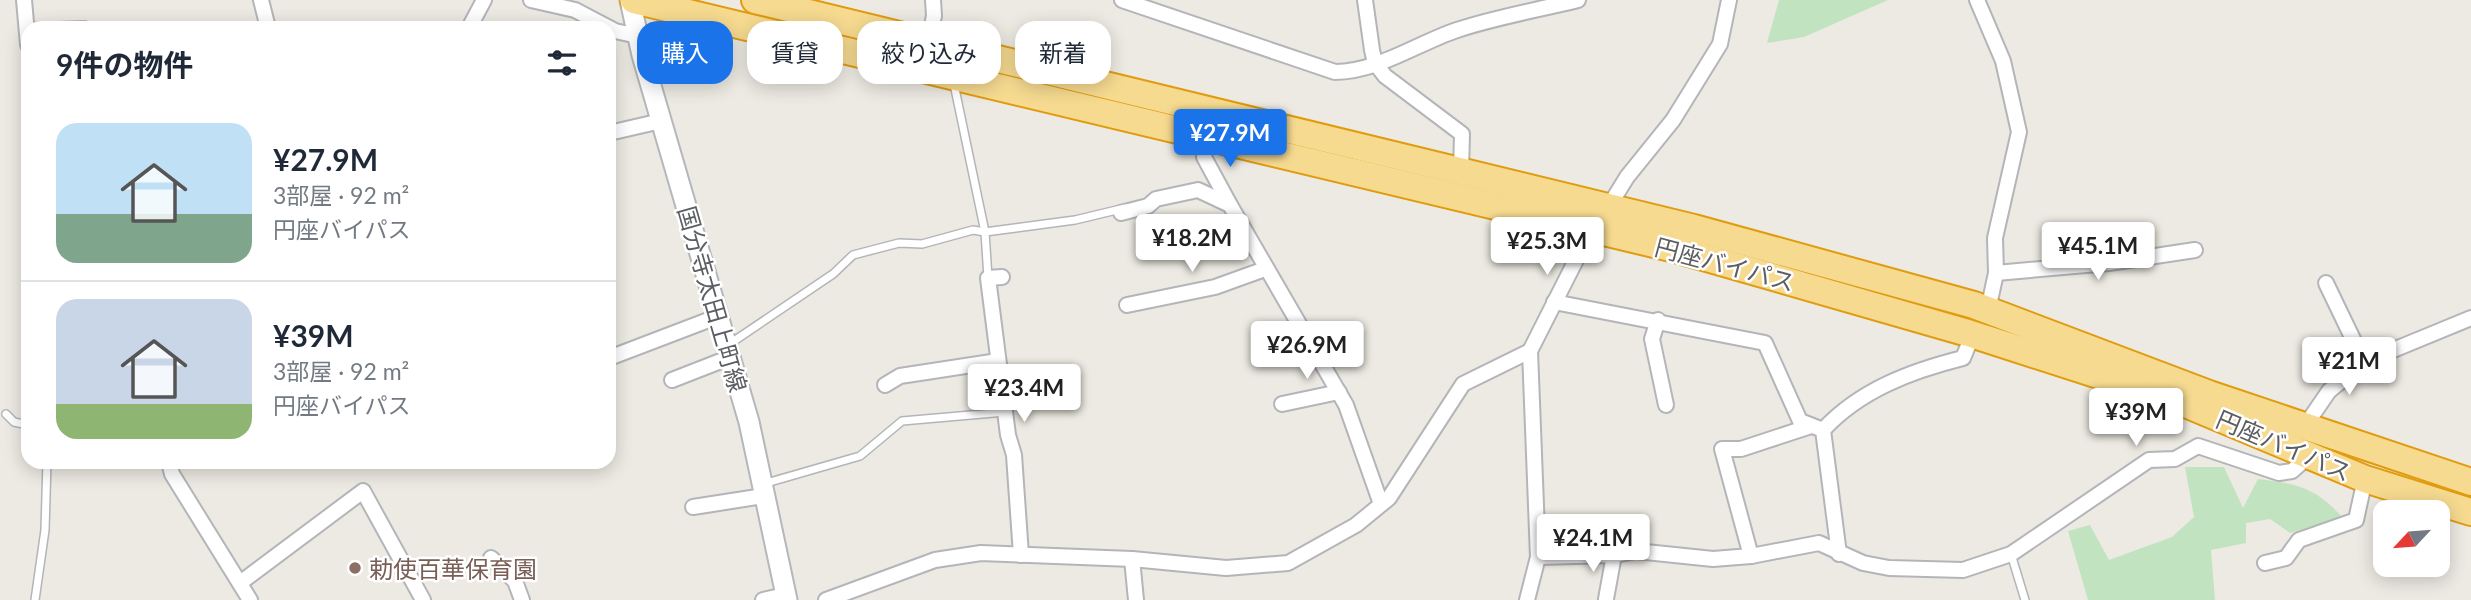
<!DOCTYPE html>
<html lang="ja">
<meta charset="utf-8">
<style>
body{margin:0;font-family:Lato,"Noto Sans JP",sans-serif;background:#f2f2f3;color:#1f2937;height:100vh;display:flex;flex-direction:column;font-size:26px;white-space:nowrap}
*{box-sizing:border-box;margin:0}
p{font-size:23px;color:#747a83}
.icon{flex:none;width:38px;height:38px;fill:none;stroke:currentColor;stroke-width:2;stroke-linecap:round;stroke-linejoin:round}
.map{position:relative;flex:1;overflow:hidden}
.sheet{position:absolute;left:21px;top:21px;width:595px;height:448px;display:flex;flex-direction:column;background:#fff;border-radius:21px;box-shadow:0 4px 18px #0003}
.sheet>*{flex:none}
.banner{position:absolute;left:637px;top:21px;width:665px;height:63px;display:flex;gap:14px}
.needle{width:46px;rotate:244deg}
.controls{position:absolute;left:2373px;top:500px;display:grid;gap:14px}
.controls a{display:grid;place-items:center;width:77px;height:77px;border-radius:14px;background:#fff;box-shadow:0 4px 18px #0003;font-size:35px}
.price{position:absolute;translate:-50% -60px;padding:0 16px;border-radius:7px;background:#fff;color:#222;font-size:23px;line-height:46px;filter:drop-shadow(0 2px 4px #0008)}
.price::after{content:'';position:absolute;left:50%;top:42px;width:21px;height:16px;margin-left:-10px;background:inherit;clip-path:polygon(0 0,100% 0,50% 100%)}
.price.current{background:#1a73e8;color:#fff}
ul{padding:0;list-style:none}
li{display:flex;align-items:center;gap:21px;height:175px;padding:0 35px}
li+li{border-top:2px solid #e0e1e3}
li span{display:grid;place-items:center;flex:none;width:196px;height:140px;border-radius:21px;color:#555}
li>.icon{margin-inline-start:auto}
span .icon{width:84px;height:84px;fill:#fffc;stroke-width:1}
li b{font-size:30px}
h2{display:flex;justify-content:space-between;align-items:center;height:84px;padding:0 35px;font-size:30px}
.chip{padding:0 24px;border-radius:21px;background:#fff;box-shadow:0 4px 18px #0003;font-size:24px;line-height:63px}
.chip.current{background:#1a73e8;color:#fff}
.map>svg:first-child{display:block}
.green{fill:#c1e3c0}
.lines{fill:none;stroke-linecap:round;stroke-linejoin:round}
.lane-casing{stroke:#b3b5b9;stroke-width:10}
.street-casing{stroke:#b3b5b9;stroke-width:18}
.secondary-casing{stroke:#b4b7bc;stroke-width:23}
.highway-casing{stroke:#e09b0f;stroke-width:30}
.lane{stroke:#fff;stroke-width:7}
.street{stroke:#fff;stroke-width:14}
.secondary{stroke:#fff;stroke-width:19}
.highway{stroke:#f6da90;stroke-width:26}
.education-dot{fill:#8d6e63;stroke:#fff;stroke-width:2.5}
.labels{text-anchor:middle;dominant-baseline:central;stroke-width:5;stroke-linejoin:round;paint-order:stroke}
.street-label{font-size:24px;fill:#5b5e62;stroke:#fff}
.education-label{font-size:24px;fill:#785e54;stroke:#fff;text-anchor:start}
</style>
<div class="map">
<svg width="2471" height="600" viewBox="0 0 2471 600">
<rect width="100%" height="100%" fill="#eceae2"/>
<g class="green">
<path d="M1779 0H1888L1804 37 1767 43Z"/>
<path d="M2185 467H2224L2243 508 2258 479C2297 484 2315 487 2342 517L2290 533 2270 519 2246 523V543L2211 550 2215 600H2088L2068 531 2090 525 2109 560 2172 537 2194 517Z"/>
</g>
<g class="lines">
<g class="lane-casing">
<g id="lane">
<path d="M26 27 85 25 90 28"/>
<path d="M954 84 985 232 988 278"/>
<path d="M728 345 833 274 853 255 899 243 922 244 973 230 985 232 1075 220 1125 208"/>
<path d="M6 414 14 422 28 425"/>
<path d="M763 484 860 456 902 421 1005 412"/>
<path d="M2011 554 2025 600"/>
<path d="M35 600 45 530 47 462"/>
</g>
</g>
<g class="street-casing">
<g id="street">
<path d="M24 0 28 45"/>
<path d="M261 0 268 28"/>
<path d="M531 0 575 10 615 31 638 36"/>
<path d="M1122 0 1335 72C1377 72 1418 43 1457 30 1496 17 1538 10 1578 0"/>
<path d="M1365 0 1372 50 1375 63 1385 76 1462 134 1461 171"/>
<path d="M1977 0 2003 61 2019 132 1995 238 1996 273 1988 310"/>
<path d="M469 28 484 0"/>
<path d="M928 42 934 16 933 0"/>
<path d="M609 133 661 121"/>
<path d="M1207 137 1204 157 1230 205"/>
<path d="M1121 213 1148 206 1156 199 1198 190 1230 205 1346 405 1381 504"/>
<path d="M1996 273 2109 263 2195 250"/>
<path d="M1002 277 988 278 1008 435 1014 455 1021 555"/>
<path d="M2326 283 2364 362"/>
<path d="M1554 302 1765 343 1800 421 1823 430 1839 554"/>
<path d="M1127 305 1215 287 1265 269"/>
<path d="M1658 320 1652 339 1666 405"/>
<path d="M609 358 719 316"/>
<path d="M672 380 731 357"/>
<path d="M885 385 900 376 998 361"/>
<path d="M1282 404 1339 392"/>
<path d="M2305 426 2329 391 2364 362 2471 318"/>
<path d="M1823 430C1860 390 1911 371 1963 358L1973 334"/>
<path d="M169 462 172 474 250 600"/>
<path d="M693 507 764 496"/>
<path d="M1751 556 1722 449H1741L1811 426"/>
<path d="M1538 557 1614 555 1636 551 1713 559 1751 556 1819 543 1863 563 1889 568 1963 570 2011 554 2149 460 2175 459 2198 446 2279 473 2292 471 2309 456"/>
<path d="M491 558 515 581 522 600"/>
<path d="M1132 559 1136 600"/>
<path d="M2265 563 2286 558 2299 540 2356 520 2365 479"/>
<path d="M240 583 363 491 423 600"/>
<path d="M1606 599 1614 555"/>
<path d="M763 600 785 595"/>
<path d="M826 600 935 560 981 553 1132 559 1226 568 1288 563 1356 525 1389 498 1463 384 1530 351"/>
<path d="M1527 600 1538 557 1530 351 1577 258 1627 177 1673 120 1720 44 1729 0"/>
</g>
</g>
<g class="secondary-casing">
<path id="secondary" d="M630 0 642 55 749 422 787 600"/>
</g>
<g class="highway-casing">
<g id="highway">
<path d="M634 0 1679 250 1968 333 2176 400 2365 479 2471 512"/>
<path d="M755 0 1694 228 1974 305 2209 394 2471 482"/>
</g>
</g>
<use href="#lane" class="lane"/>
<use href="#street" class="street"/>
<use href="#secondary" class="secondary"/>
<use href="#highway" class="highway"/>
</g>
<circle class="education-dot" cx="355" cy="568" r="7"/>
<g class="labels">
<g class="street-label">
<text transform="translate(1725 264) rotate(15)">円座バイパス</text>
<text transform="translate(713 299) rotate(74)">国分寺太田上町線</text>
<text transform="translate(2284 445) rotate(23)">円座バイパス</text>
</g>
<g class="education-label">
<text x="369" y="568">勅使百華保育園</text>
</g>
</g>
</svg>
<div class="controls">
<a><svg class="needle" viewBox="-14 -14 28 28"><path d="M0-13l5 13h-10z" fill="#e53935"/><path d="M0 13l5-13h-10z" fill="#747a83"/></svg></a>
</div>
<b class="price current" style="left:1230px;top:169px">¥27.9M</b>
<b class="price" style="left:1192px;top:274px">¥18.2M</b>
<b class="price" style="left:1547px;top:277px">¥25.3M</b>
<b class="price" style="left:2098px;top:282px">¥45.1M</b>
<b class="price" style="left:1307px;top:381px">¥26.9M</b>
<b class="price" style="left:2349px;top:397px">¥21M</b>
<b class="price" style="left:1024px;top:424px">¥23.4M</b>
<b class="price" style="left:2136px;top:448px">¥39M</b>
<b class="price" style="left:1593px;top:574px">¥24.1M</b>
<div class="banner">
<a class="chip current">購入</a>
<a class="chip">賃貸</a>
<a class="chip">絞り込み</a>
<a class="chip">新着</a>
</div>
<section class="sheet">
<h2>9件の物件<svg class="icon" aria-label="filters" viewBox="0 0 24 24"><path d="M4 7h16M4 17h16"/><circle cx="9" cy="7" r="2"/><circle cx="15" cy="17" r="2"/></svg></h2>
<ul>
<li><span style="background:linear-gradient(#bfe0f5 65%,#7fa58c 0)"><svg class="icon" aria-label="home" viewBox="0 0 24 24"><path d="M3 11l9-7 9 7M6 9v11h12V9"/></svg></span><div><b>¥27.9M</b><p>3部屋 · 92 m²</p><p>円座バイパス</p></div></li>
<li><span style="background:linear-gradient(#c9d6e8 75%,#8fb573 0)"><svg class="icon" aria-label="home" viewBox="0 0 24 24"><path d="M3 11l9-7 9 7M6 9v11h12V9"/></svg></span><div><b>¥39M</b><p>3部屋 · 92 m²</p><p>円座バイパス</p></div></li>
</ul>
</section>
</div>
